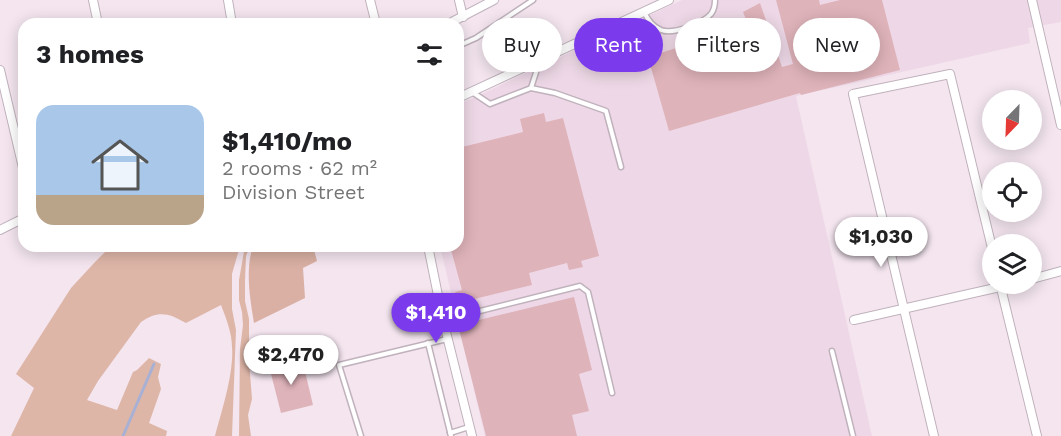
<!DOCTYPE html>
<meta charset="utf-8">
<style>
body{margin:0;font-family:"Work Sans",sans-serif;background:#f2f2f2;color:#202124;height:100vh;display:flex;flex-direction:column;font-size:22px;white-space:nowrap}
*{box-sizing:border-box;margin:0}
p{font-size:20px;color:#757577}
.icon{flex:none;width:33px;height:33px;fill:none;stroke:currentColor;stroke-width:2;stroke-linecap:round;stroke-linejoin:round}
.map{position:relative;flex:1;overflow:hidden}
.sheet{position:absolute;left:18px;top:18px;width:446px;height:234px;display:flex;flex-direction:column;background:#fff;border-radius:18px;box-shadow:0 3px 15px #0003}
.sheet>*{flex:none}
.guide{position:absolute;left:482px;top:18px;width:489px;height:54px;display:flex;gap:12px}
.needle{width:39px;rotate:203deg}
.controls{position:absolute;left:982px;top:90px;display:grid;gap:12px}
.controls a{display:grid;place-items:center;width:60px;height:60px;border-radius:50%;background:#fff;box-shadow:0 3px 15px #0003;font-size:30px}
.price{position:absolute;translate:-50% -51px;padding:0 14px;border-radius:21px;background:#fff;color:#222;font-size:20px;line-height:39px;filter:drop-shadow(0 2px 3px #0008)}
.price::after{content:'';position:absolute;left:50%;top:36px;width:18px;height:14px;margin-left:-9px;background:inherit;clip-path:polygon(0 0,100% 0,50% 100%)}
.price.selected{background:#7c3aed;color:#fff}
ul{padding:0;list-style:none}
li{display:flex;align-items:center;gap:18px;height:150px;padding:0 18px}
li+li{border-top:2px solid #e0e0e0}
li span{display:grid;place-items:center;flex:none;width:168px;height:120px;border-radius:18px;color:#555}
li>.icon{margin-inline-start:auto}
span .icon{width:72px;height:72px;fill:#fffc;stroke-width:1}
li b{font-size:26px}
h2{display:flex;justify-content:space-between;align-items:center;height:72px;padding:0 18px;font-size:26px}
.pill{padding:0 21px;border-radius:27px;background:#fff;box-shadow:0 3px 15px #0003;font-size:21px;line-height:54px}
.pill.selected{background:#7c3aed;color:#fff}
.map>svg:first-child{display:block}
.built{fill:#eed8e7}
.green{fill:#deb6a8}
.forest{fill:#d9b0a3}
.lines{fill:none;stroke-linecap:round;stroke-linejoin:round}
.stream{stroke:#a8b1d4;stroke-width:3}
.building{fill:#dfb3ba}
.service-casing{stroke:#c0b2bc;stroke-width:7}
.minor-casing{stroke:#c0b2bc;stroke-width:10}
.service{stroke:#fff;stroke-width:4}
.minor{stroke:#fff;stroke-width:8}
</style>
<div class="map">
<svg width="1061" height="436" viewBox="0 0 1061 436">
<rect width="100%" height="100%" fill="#f4e5ef"/>
<path class="built" d="M682 0H1061V22L1028 28 1030 43 796 96 872 436H485L440 246H458V105Z"/>
<g class="green">
<path d="M111 246H240L232 274V309L236 330 232 436H215C222 410 234 373 232 347 232 333 226 318 221 305L186 323C169 313 158 310 141 322L98 381 87 400 117 410 133 372 137 370 149 358 161 364 158 377 161 389 149 423 167 431 166 436H11L34 388 16 374 71 288 95 262Z"/>
<path d="M245 246H250L246 256 245 281V301L249 319V360L252 399 248 415 251 436H239L240 349 243 325 242 312 239 300V280Z"/>
</g>
<path class="forest" d="M253 246H313L317 261 303 268 305 298 254 323C250 298 245 270 253 246Z"/>
<g class="lines">
<path class="stream" d="M123 436 154 364"/>
</g>
<g class="building">
<path d="M776 0H819L820 5 840 0H882L900 70 801 95 800 93 669 131 648 57 748 25 743 12 760 3 782 67 793 64Z"/>
<path d="M544 113 546 122 563 118 599 256 581 261 583 267 569 270 567 263 529 273 532 285 458 303 455 292 462 290 450 246H458V148L523 132 520 119Z"/>
<path d="M574 297 592 370 579 374 589 411 572 415 577 436H486L458 325Z"/>
<path d="M302 359 313 405 281 413 269 366Z"/>
</g>
<g class="lines">
<g class="service-casing">
<g id="service">
<path d="M644 12C648 20 652 26 661 30 673 35 703 23 711 14 714 10 715 5 715 0"/>
<path d="M458 46 476 38 533 0"/>
<path d="M540 60 531 88 555 93 606 111 621 167"/>
<path d="M472 92 490 104 531 88"/>
<path d="M444 320 580 286 588 292 612 393"/>
<path d="M428 343 451 436"/>
<path d="M832 351 853 436"/>
<path d="M450 433 469 427"/>
<path d="M361 436 339 365 447 339"/>
</g>
</g>
<g class="minor-casing">
<g id="minor">
<path d="M93 0 98 24"/>
<path d="M228 0 232 24"/>
<path d="M370 0 376 24"/>
<path d="M459 0 463 17"/>
<path d="M1032 0 1061 125"/>
<path d="M448 24 494 0"/>
<path d="M0 70 24 172"/>
<path d="M458 98 669 0"/>
<path d="M0 230 24 218"/>
<path d="M428 246 443 320 472 436"/>
<path d="M1032 279 1061 271"/>
<path d="M1000 284 1037 436"/>
<path d="M854 320 1013 284"/>
<path d="M934 436 853 94 950 74 993 252"/>
</g>
</g>
<use href="#service" class="service"/>
<use href="#minor" class="minor"/>
</g>
</svg>
<div class="controls">
<a><svg class="needle" viewBox="-14 -14 28 28"><path d="M0-13l5 13h-10z" fill="#e53935"/><path d="M0 13l5-13h-10z" fill="#757577"/></svg></a>
<a><svg class="icon" aria-label="locate" viewBox="0 0 24 24"><circle cx="12" cy="12" r="6"/><path d="M12 2v4M12 18v4M2 12h4M18 12h4"/></svg></a>
<a><svg class="icon" aria-label="layers" viewBox="0 0 24 24"><path d="M12 4l9 5-9 5-9-5zM3 14l9 5 9-5"/></svg></a>
</div>
<b class="price" style="left:881px;top:268px">$1,030</b>
<b class="price selected" style="left:436px;top:344px">$1,410</b>
<b class="price" style="left:291px;top:386px">$2,470</b>
<div class="guide">
<a class="pill">Buy</a>
<a class="pill selected">Rent</a>
<a class="pill">Filters</a>
<a class="pill">New</a>
</div>
<section class="sheet">
<h2>3 homes<svg class="icon" aria-label="filters" viewBox="0 0 24 24"><path d="M4 7h16M4 17h16"/><circle cx="9" cy="7" r="2"/><circle cx="15" cy="17" r="2"/></svg></h2>
<ul>
<li><span style="background:linear-gradient(#a9c7e8 75%,#b9a48a 0)"><svg class="icon" aria-label="home" viewBox="0 0 24 24"><path d="M3 11l9-7 9 7M6 9v11h12V9"/></svg></span><div><b>$1,410/mo</b><p>2 rooms · 62 m²</p><p>Division Street</p></div></li>
</ul>
</section>
</div>
